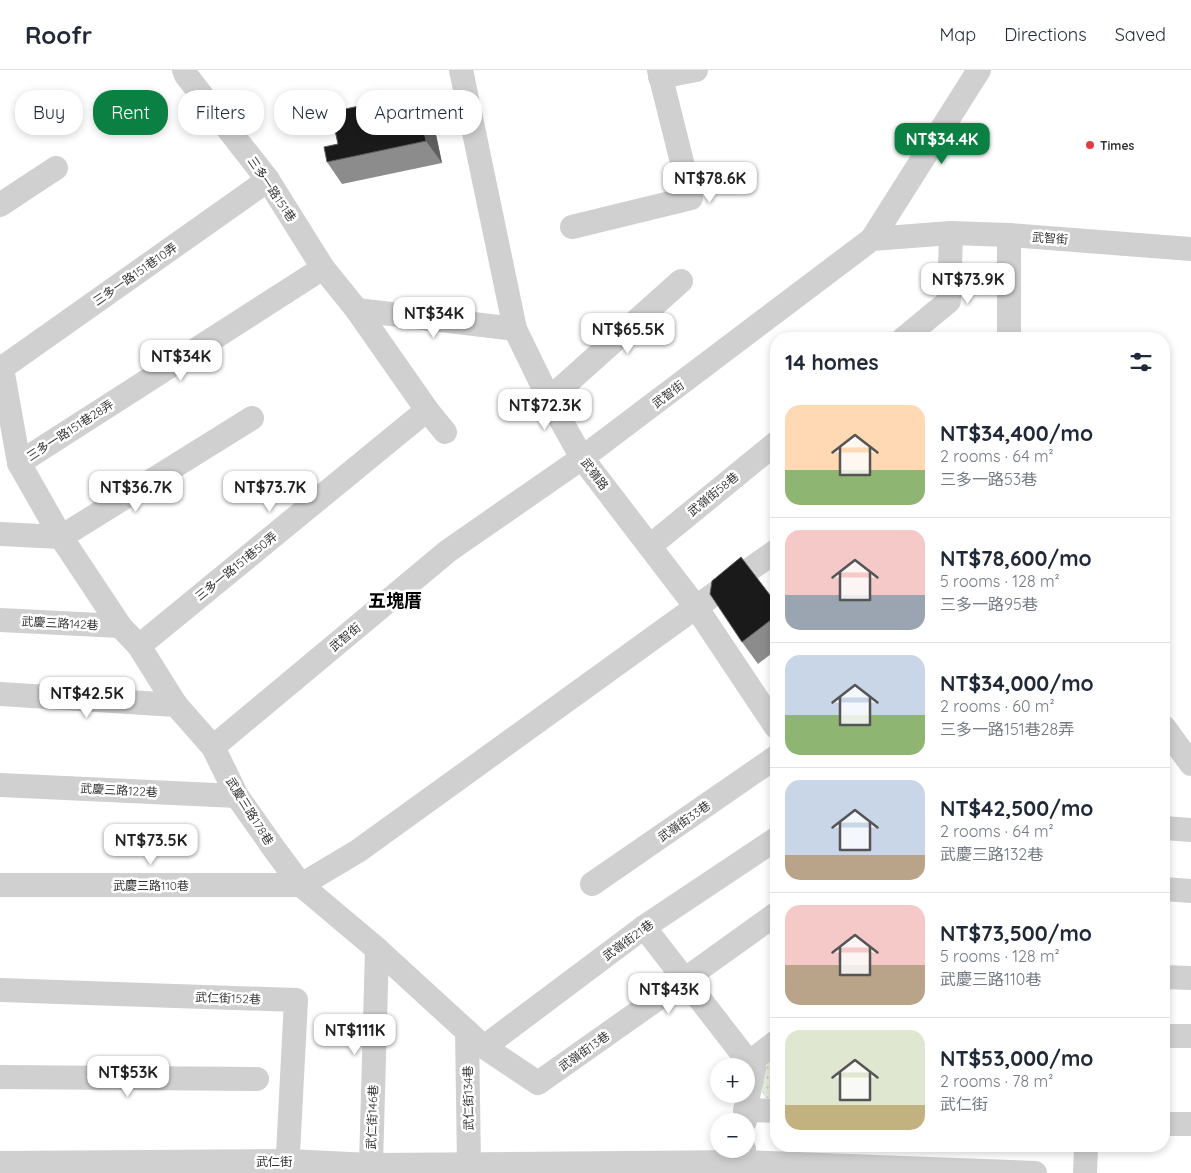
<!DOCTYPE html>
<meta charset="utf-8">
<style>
body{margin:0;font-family:Quicksand,"Noto Sans TC",sans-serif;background:#f2f2f3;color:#1f2937;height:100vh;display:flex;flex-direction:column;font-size:19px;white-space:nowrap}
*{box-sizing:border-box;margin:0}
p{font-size:16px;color:#747a83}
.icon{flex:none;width:28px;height:28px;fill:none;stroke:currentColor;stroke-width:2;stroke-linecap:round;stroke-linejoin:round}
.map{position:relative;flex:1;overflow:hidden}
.side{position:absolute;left:770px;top:262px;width:400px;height:820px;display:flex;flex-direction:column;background:#fff;border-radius:20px;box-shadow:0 2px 8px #0003}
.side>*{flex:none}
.hud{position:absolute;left:15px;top:20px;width:475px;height:45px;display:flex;gap:10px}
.tools{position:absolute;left:710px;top:988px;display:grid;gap:10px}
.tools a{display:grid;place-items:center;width:45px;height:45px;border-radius:50%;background:#fff;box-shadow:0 2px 8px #0003;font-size:25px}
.price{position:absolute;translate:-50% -42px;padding:0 11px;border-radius:10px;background:#fff;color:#222;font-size:16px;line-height:32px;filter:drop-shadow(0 1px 2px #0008)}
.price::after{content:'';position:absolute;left:50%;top:30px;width:15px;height:11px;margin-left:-8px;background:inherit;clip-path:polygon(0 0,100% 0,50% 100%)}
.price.on{background:#0b8043;color:#fff}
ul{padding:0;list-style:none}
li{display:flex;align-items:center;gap:15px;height:125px;padding:0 15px}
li+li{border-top:1px solid #e0e1e3}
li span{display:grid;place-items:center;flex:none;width:140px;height:100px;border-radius:15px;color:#555}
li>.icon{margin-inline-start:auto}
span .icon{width:60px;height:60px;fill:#fffc;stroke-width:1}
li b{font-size:21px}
h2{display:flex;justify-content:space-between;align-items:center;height:60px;padding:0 15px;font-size:21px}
.chip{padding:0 18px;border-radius:20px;background:#fff;box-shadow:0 2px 8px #0003;font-size:18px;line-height:45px}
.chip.on{background:#0b8043;color:#fff}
header{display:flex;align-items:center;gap:30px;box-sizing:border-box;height:70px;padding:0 25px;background:#fff;border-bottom:1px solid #e0e1e3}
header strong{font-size:24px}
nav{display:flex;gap:28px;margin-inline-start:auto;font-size:18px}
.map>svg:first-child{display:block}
.park{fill:url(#park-dots)}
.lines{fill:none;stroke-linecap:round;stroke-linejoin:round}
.minor{stroke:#d0d0d0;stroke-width:24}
.wall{fill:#8c8c8c}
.shaded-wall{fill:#5f5f5f}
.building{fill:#1a1a1a;stroke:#5f5f5f}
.poi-dot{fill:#e63946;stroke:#fff;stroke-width:2}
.labels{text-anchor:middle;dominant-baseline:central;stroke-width:5;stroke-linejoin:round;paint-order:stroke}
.poi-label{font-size:12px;font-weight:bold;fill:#333;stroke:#fff;text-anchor:start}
.street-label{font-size:12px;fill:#333;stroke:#fff}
.district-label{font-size:18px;font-weight:bold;fill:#000;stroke:#fff}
</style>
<header>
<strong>Roofr</strong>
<nav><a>Map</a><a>Directions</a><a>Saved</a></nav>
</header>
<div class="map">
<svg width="1191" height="1103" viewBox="0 0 1191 1103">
<defs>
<pattern id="park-dots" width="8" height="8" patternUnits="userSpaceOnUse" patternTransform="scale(1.25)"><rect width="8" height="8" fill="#e6ecdf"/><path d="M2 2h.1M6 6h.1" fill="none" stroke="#c6cbc0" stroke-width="1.8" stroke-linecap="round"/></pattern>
</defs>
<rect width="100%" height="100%" fill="#fff"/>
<path class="park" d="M776 987V1029L765 1028 761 1019 762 998Z"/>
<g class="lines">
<g class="minor">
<path d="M184 0 186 5 268 110 323 198 357 240 427 340 445 362"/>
<path d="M461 0 515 259 549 329 582 388 696 537 776 657"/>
<path d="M660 7 696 0"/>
<path d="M0 135 56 98"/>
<path d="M572 157 691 128 659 0"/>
<path d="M872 169 979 0"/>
<path d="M357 240 515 259"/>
<path d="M903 269 949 231 951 163"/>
<path d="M1009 269V165"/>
<path d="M0 296 2 298 19 393 61 467 120 556 139 576 176 635 213 677 237 726 275 780 301 815 377 879 484 977 538 1013 684 910 776 844"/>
<path d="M2 298 268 110"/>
<path d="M549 329 681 211"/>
<path d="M19 393 323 198"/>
<path d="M0 464 61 467 252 348"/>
<path d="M650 476 776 373"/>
<path d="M0 550 120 556"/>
<path d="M139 576 427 340"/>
<path d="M0 624 176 635"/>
<path d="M1164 657 1191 694"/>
<path d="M213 677 448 481 582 388 872 169 951 163 1009 165 1191 179"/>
<path d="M0 715 237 726"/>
<path d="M1164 758 1191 760"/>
<path d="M592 814 776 687"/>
<path d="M0 815H301L358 781 696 537 776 481"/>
<path d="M1164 819 1191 821"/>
<path d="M644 857 754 999"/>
<path d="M1164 907 1191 908"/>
<path d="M0 920 296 930 287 1103"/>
<path d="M467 961 469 1094"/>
<path d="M1164 966H1191"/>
<path d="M484 977 644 857 776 769"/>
<path d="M0 1007 257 1009"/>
<path d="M745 1040 776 1041"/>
<path d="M745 1051C745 1030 754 1010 754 989L776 972"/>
<path d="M1164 1054H1191"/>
<path d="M0 1093 288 1091 371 1095 744 1092V1079"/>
<path d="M371 1095 377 879"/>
<path d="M744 1103V1092L1035 1103"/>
<path d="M1085 1103 1086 1076"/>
</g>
</g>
<g class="wall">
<path d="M416 24 432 46 442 93 342 114 327 92 338 74Z"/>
<path d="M776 533V580L758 594 742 572Z"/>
</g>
<path class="shaded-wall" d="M416 24 432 46 442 93 426 71Z"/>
<g class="building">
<path d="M416 24 426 71 327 92 324 77 338 74 331 42Z"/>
<path d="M741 487 776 533V546L742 572 710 524 712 511Z"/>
</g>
<circle class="poi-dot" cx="1090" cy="75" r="5"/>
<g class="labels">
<g class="poi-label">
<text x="1100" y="75">Times</text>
</g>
<g class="street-label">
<text transform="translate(272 119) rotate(56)">三多一路151巷</text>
<text transform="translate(1050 168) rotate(4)">武智街</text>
<text transform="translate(135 204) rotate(-35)">三多一路151巷10弄</text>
<text transform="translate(668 324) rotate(-37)">武智街</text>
<text transform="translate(70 360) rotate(-33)">三多一路151巷28弄</text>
<text transform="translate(595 404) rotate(53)">武嶺路</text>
<text transform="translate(713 424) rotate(-39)">武嶺街58巷</text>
<text transform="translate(236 496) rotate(-39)">三多一路151巷50弄</text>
<text transform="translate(60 553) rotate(3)">武慶三路142巷</text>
<text transform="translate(345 567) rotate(-40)">武智街</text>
<text transform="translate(119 720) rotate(3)">武慶三路122巷</text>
<text transform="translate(250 741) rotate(58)">武慶三路178巷</text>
<text transform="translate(684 751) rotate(-35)">武嶺街33巷</text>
<text x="151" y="815">武慶三路110巷</text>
<text transform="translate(628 870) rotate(-36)">武嶺街21巷</text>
<text transform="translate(228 928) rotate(2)">武仁街152巷</text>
<text transform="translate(584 981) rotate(-35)">武嶺街13巷</text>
<text transform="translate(468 1028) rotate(-91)">武仁街134巷</text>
<text transform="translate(372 1047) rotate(-88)">武仁街146巷</text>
<text x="274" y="1091">武仁街</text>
</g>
<g class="district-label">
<text x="395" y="530">五塊厝</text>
</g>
</g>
</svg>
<div class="tools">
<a>+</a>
<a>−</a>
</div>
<b class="price on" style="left:942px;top:95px">NT$34.4K</b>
<b class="price" style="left:710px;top:134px">NT$78.6K</b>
<b class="price" style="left:968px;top:235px">NT$73.9K</b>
<b class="price" style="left:434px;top:269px">NT$34K</b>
<b class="price" style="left:628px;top:285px">NT$65.5K</b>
<b class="price" style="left:181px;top:312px">NT$34K</b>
<b class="price" style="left:545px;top:361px">NT$72.3K</b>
<b class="price" style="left:136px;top:443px">NT$36.7K</b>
<b class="price" style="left:270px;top:443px">NT$73.7K</b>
<b class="price" style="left:87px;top:649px">NT$42.5K</b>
<b class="price" style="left:151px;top:796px">NT$73.5K</b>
<b class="price" style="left:669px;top:945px">NT$43K</b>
<b class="price" style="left:355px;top:986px">NT$111K</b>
<b class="price" style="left:128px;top:1028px">NT$53K</b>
<div class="hud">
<a class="chip">Buy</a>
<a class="chip on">Rent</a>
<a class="chip">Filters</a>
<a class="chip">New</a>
<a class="chip">Apartment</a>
</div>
<section class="side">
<h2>14 homes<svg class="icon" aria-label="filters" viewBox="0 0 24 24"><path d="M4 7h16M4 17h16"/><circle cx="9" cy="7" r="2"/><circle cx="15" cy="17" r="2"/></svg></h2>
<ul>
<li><span style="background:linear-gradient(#ffd9b3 65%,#8fb573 0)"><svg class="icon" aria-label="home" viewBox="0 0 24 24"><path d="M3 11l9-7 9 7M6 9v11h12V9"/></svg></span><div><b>NT$34,400/mo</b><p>2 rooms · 64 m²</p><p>三多一路53巷</p></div></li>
<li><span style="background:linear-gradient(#f6c9c9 65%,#9aa5b1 0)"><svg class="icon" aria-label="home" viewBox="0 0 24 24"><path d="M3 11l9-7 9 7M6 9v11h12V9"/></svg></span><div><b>NT$78,600/mo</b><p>5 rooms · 128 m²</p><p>三多一路95巷</p></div></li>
<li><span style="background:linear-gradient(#c9d6e8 60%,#8fb573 0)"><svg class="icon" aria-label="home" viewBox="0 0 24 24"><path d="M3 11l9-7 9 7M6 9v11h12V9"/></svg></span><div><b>NT$34,000/mo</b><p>2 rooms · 60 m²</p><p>三多一路151巷28弄</p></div></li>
<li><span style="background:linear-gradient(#c9d6e8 75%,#b9a48a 0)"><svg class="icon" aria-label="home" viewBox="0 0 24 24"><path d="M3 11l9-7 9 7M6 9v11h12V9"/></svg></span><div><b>NT$42,500/mo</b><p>2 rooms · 64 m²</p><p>武慶三路132巷</p></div></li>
<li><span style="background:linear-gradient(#f6c9c9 60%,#b9a48a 0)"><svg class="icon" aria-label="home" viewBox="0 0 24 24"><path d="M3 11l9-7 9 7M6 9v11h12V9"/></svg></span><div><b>NT$73,500/mo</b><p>5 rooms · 128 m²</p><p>武慶三路110巷</p></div></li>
<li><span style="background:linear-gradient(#dfe7d0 75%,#c2b280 0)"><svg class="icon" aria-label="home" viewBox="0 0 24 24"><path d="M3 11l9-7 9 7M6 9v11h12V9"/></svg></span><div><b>NT$53,000/mo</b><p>2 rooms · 78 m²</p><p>武仁街</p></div></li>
</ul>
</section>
</div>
